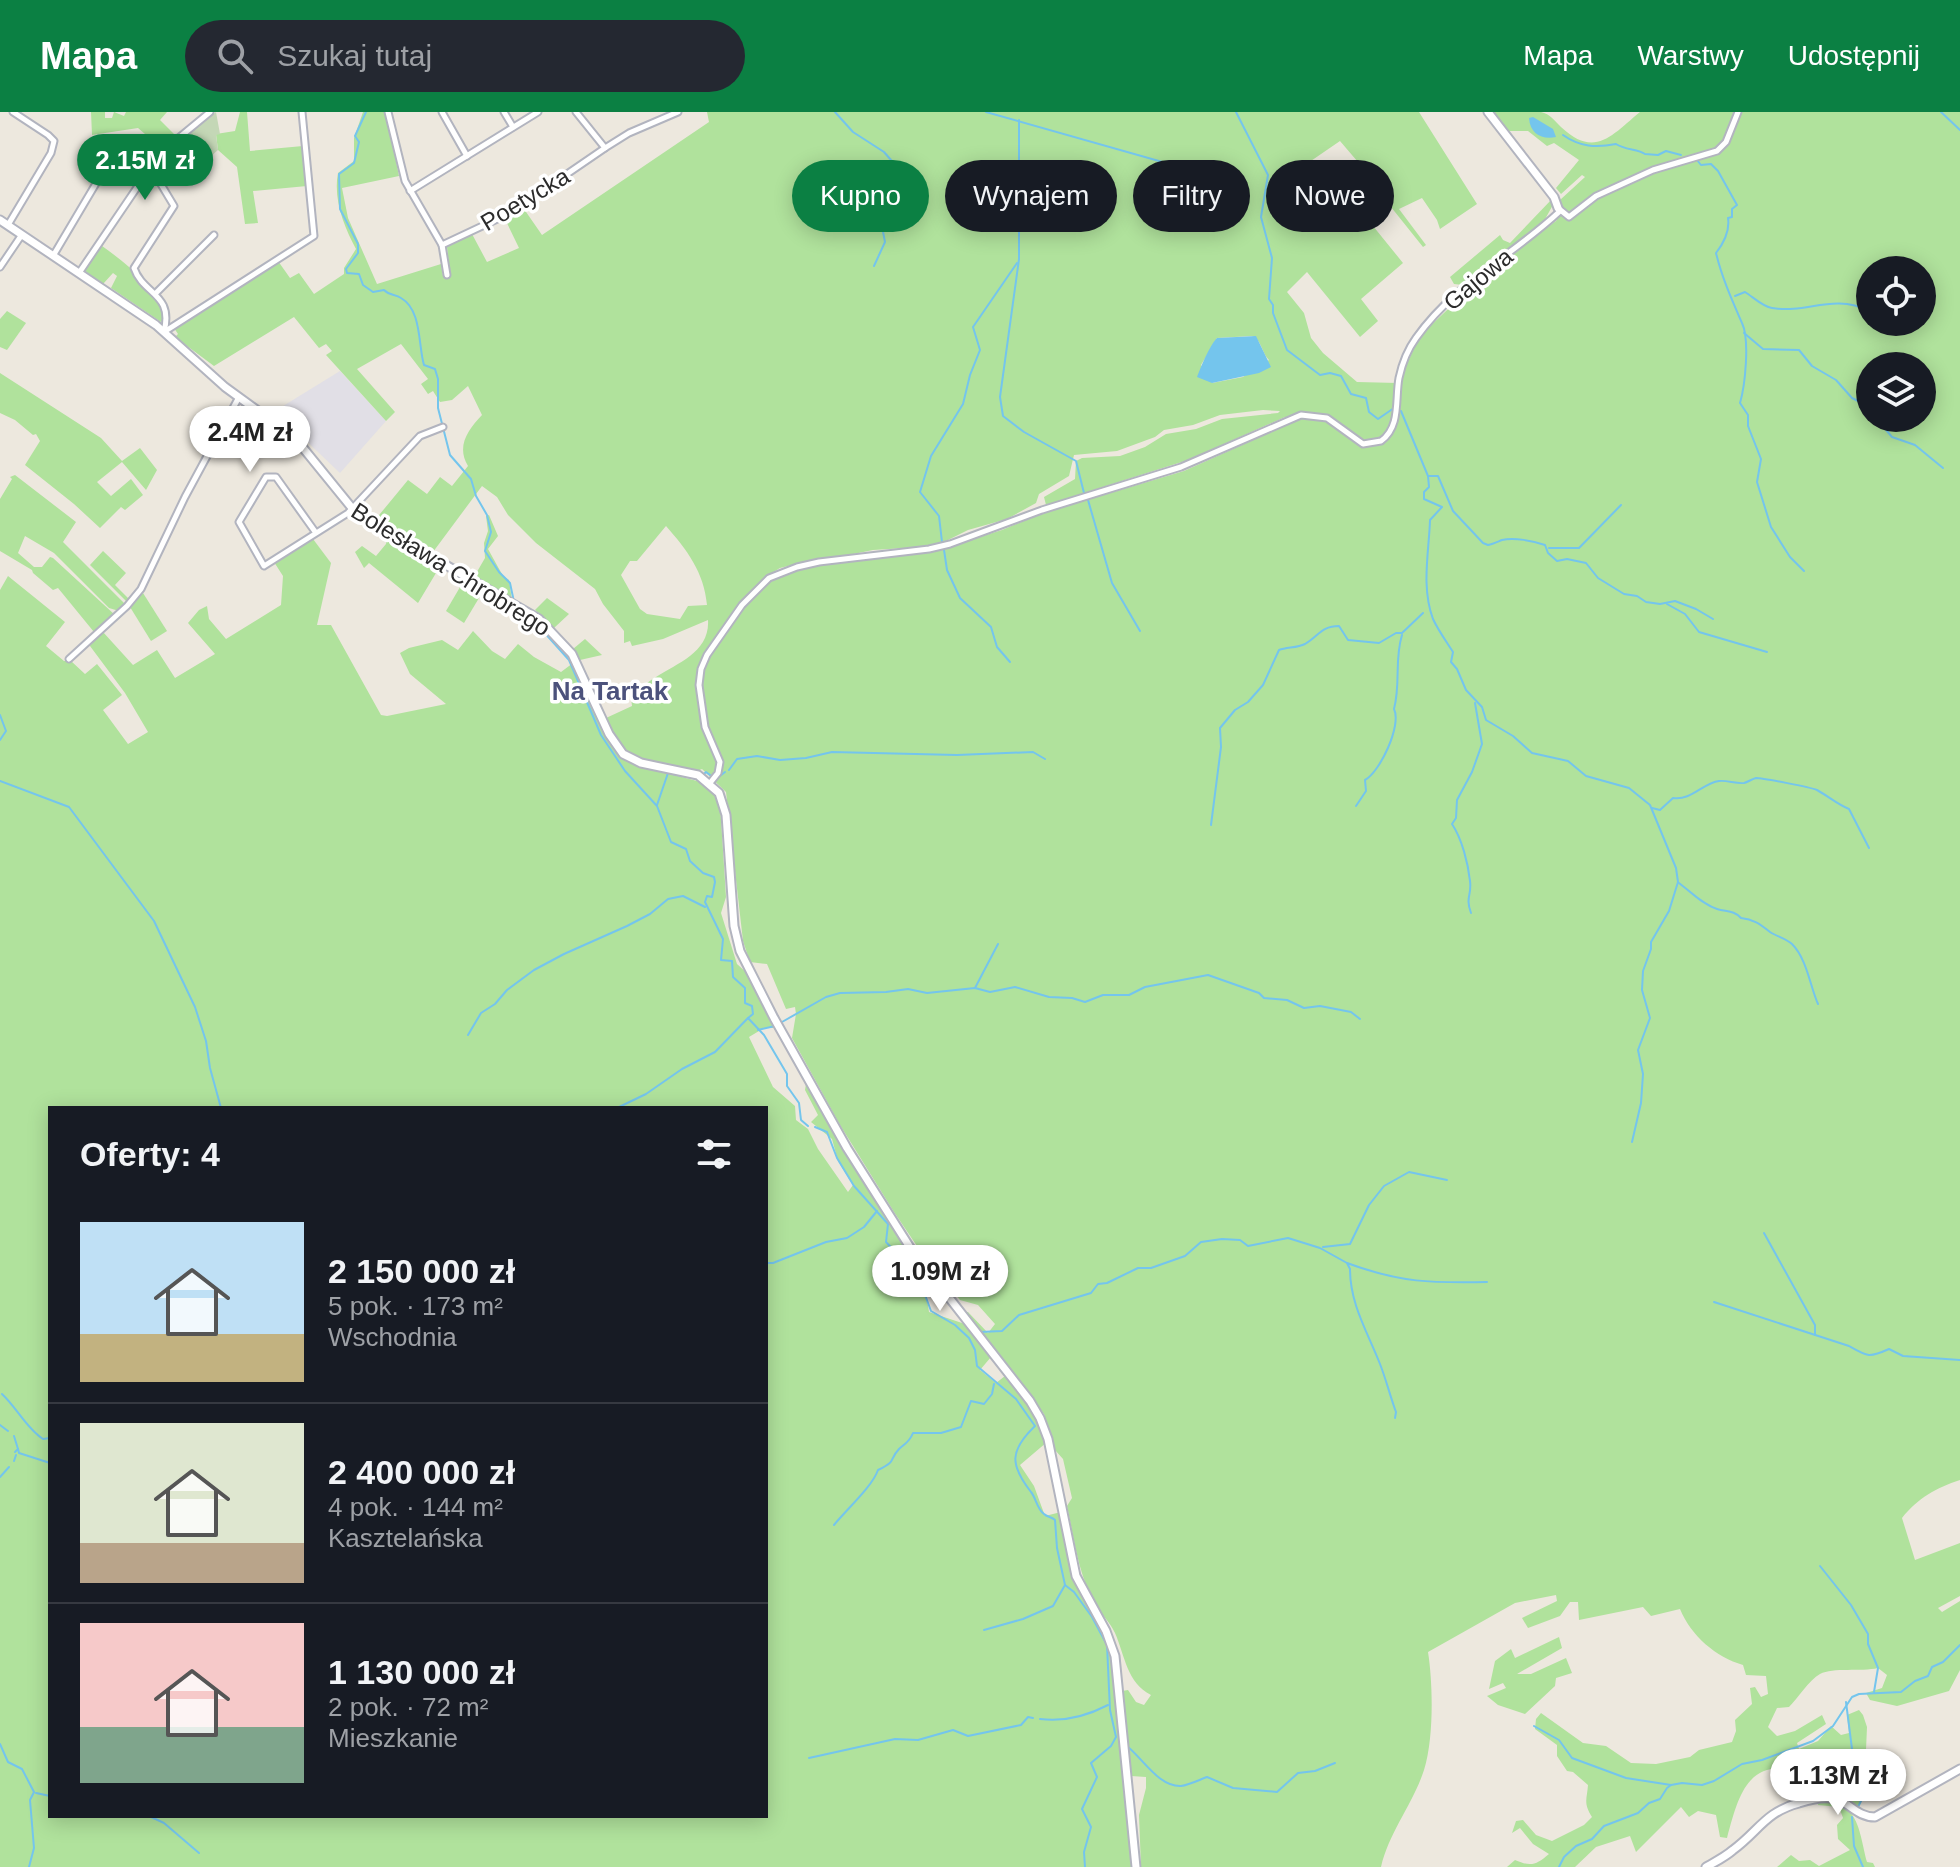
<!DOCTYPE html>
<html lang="pl">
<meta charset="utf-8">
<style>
body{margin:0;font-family:Arial,sans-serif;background:#242831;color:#f1f3f6;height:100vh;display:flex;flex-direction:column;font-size:30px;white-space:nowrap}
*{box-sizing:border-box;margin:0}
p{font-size:26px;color:#9ea1a6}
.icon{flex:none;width:44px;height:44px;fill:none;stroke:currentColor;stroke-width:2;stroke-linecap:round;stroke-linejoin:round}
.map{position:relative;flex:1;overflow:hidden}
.panel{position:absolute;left:48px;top:994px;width:720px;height:712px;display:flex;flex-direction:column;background:#171b24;border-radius:0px;box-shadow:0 4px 20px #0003}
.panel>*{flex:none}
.guide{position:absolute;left:792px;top:48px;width:760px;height:72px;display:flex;gap:16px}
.tools{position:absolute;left:1856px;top:144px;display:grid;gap:16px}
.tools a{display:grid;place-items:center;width:80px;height:80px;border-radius:50%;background:#171b24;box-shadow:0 4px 20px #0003;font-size:40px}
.price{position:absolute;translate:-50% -68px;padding:0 18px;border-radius:28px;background:#fff;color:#222;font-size:26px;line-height:52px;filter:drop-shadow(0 2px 4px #0008)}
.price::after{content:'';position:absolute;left:50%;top:48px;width:24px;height:18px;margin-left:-12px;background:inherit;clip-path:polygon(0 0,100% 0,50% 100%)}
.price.current{background:#0b8043;color:#fff}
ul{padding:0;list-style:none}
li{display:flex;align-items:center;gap:24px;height:200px;padding:0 32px}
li+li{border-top:2px solid #363941}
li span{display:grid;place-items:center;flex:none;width:224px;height:160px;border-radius:0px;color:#555}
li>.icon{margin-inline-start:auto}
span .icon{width:96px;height:96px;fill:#fffc;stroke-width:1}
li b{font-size:34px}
h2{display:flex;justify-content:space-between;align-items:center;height:96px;padding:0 32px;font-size:34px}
.tag{padding:0 28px;border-radius:36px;background:#171b24;box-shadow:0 4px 20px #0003;font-size:28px;line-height:72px}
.tag.current{background:#0b8043;color:#fff}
header{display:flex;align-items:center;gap:48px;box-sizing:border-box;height:112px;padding:0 40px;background:#0b8043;color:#fff}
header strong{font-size:38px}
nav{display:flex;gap:44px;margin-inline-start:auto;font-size:28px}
.search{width:560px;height:72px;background:#242831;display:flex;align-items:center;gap:20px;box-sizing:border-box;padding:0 28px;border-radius:44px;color:#9ea1a6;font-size:30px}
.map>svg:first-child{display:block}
.industrial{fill:#e1dfe6}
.green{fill:#b0e29c;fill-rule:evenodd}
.cemetery{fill:#c4d7b6}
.water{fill:#74c5ed}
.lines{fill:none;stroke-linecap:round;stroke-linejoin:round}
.stream{stroke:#74c5ed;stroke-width:2}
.minor-casing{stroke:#b2b4bf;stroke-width:9}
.tertiary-casing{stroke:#b2b4bf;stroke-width:11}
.minor{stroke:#fff;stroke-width:5}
.tertiary{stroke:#fff;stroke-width:7}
.labels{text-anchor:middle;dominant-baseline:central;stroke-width:7;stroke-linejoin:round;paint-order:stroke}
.street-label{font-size:24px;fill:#2c2c2c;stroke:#fff}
.neighbourhood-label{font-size:26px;font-weight:bold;fill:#4c527c;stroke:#fff}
</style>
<header>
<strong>Mapa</strong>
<div class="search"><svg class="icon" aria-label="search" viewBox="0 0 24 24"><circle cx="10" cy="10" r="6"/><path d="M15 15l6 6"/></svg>Szukaj tutaj</div>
<nav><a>Mapa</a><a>Warstwy</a><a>Udostępnij</a></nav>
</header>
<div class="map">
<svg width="1960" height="1755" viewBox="0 0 1960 1755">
<rect width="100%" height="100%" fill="#ede8de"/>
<path class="industrial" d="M340 259 386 309 340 361 275 299Z"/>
<g class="green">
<path d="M91 0H105V6H112L114 0 124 4 126 0H167L160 8 176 24 161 37 152 54 159 34 138 16 92 23Z"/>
<path d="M240 0H247L250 39 303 34 307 74 253 79 258 111 245 112 237 55 218 38 216 22 235 19Z"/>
<path d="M363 0H386L399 64 342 76 348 106 377 172 441 152 443 164 450 163 447 135 472 122 487 150 519 136 505 107 524 97 542 123 709 10 707 0H1419L1477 92 1440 117 1437 108 1422 86 1399 97 1426 133 1423 135 1391 95 1393 91 1340 29 1289 64 1293 78 1309 99 1339 72 1403 151 1361 187 1378 209 1360 225 1307 160 1287 180 1304 201 1311 226 1323 241 1357 270 1398 271 1416 232 1428 216 1496 152 1556 109 1563 97 1560 88 1585 65 1582 63 1561 82 1556 76 1579 48 1554 31 1547 34 1528 19H1507L1490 0C1506 0 1526 0 1541 0 1550 2 1555 9 1561 15 1595 47 1612 23 1640 0H1960V1368C1936 1376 1918 1386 1902 1406L1915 1448 1960 1431V1484L1938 1496 1942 1500 1960 1489V1558L1949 1579 1897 1594 1870 1588 1866 1581 1882 1576 1887 1563 1878 1556C1861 1560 1833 1555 1820 1562 1809 1568 1798 1586 1789 1595L1777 1596 1768 1615 1777 1624 1795 1619 1822 1603 1826 1612 1797 1631 1799 1637 1818 1629 1831 1614 1841 1623 1849 1621 1847 1603 1859 1598 1863 1603 1867 1615 1866 1638 1869 1656 1860 1692 1857 1695 1845 1682 1842 1645 1835 1638 1822 1640 1808 1648 1810 1659C1750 1646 1741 1673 1727 1726L1720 1725 1716 1703 1698 1699 1689 1705 1681 1695 1636 1740 1630 1724 1596 1735 1575 1755H1507L1515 1748C1531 1755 1536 1753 1549 1742L1533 1732 1520 1716 1512 1721 1516 1709 1523 1708 1536 1723 1552 1729 1584 1713 1592 1705C1583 1691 1587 1687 1588 1673L1573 1660 1567 1659 1557 1644V1633L1535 1617 1536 1607 1541 1601 1583 1631 1606 1634 1631 1651 1656 1652 1690 1645 1699 1638 1732 1630 1736 1619 1735 1608 1752 1592 1750 1576 1755 1575 1761 1585 1768 1582 1766 1564 1746 1563 1743 1553C1716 1545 1691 1524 1680 1497L1651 1504 1643 1495 1579 1508 1578 1490H1570L1560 1504 1528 1516 1522 1506 1557 1489 1556 1483 1515 1491 1428 1540C1433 1572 1434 1626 1424 1658 1413 1692 1389 1720 1381 1755H1141L1139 1703 1146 1676V1665L1131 1664 1122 1579 1128 1578 1136 1590 1144 1593 1151 1583C1127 1571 1125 1544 1115 1521 1110 1510 1100 1501 1094 1490 1078 1461 1074 1426 1067 1394L1072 1386 1063 1347 1055 1338 1044 1302 963 1200H968L988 1221 995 1212 978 1193 960 1188 935 1153 921 1140 894 1100 840 1013 792 926 796 902 795 895 786 897 767 852 750 850 743 829 726 680 702 657 695 660 637 647 621 636 606 606 632 594 631 585C639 578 647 570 656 565 678 551 710 540 708 508L663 527 632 534 630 529 624 531V519L603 492 595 477 536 431 508 403 497 385 482 374 433 440 375 408 408 368 427 382 440 365 452 374 468 354C456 334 468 318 482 303L468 274 452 288 440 290 433 279 428 282 421 272 428 267 401 232 357 257 395 300 386 309 326 243 332 239 326 232 319 236 294 205 214 254 175 225 178 222 174 216 278 149 290 166 299 161 314 182 344 162V156L356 137C344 115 333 87 338 61L354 49V26ZM1870 158H1922V210H1870ZM1252 224C1261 227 1262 241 1269 248L1243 265 1212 271 1201 253 1217 226ZM1870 254H1922V306H1870ZM1263 298 1280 299 1278 301 1222 307 1196 317 1166 322 1145 335 1120 344 1082 346 1076 349 1075 367 1044 385 1046 393 1188 348 1285 305 1293 310 1184 359 1043 401 1002 418 938 438 883 442 809 453 767 464 780 456 812 448 834 446 873 438 936 434 968 418 1007 407 1036 391 1039 382 1069 364 1074 343 1117 339 1155 325 1164 318 1193 313 1220 303ZM666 414C687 438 704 460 707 493L688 494 680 507 647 502 640 497 621 463 630 449H637Z"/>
<path d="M1552 87 1554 91 1544 109 1463 173 1454 172 1450 165 1500 123 1503 128 1510 131Z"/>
<path d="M102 134C126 151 159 177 164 207L161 210 111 176 117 164 113 161 103 172 85 159Z"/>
<path d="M7 199 26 211 7 238 0 235V207Z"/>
<path d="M0 261 101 326 122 349 140 336 157 358 146 378 122 350 97 370 111 384 131 367 143 383 125 398 121 395 100 416 74 392 25 353 40 329 36 322 33 323 15 308 0 301Z"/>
<path d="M15 363 76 410 63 430 126 493 119 499 109 496 54 441 25 424 18 441 34 455H42L50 445 53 446 115 503 94 520 58 476 53 478 33 461 32 458 0 439V387L12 367 10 365Z"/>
<path d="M489 403 498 424 488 437 503 464 509 468 512 489 474 465 485 446 484 431 488 419 486 404Z"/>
<path d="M388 424 439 456 418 491 369 451 364 456 355 440 362 434 376 444 386 432Z"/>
<path d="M313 427 331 451 317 513H331L381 603 387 604 446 592 410 562 400 541 409 536 442 528 458 538 473 519 492 539 505 547 518 532 534 545 561 560 573 551 606 624 620 645 636 653 697 669 712 678 720 692 726 785 721 801 737 852 748 862 777 916H764L749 925 773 975 795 994 796 1008 808 1017 818 1037 848 1080 853 1073 838 1049 832 1027 811 1010 818 1003 805 978 806 972 922 1155 929 1200 965 1212 991 1245 980 1258 996 1271 1005 1264C1023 1285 1037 1304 1047 1330L1020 1353 1034 1374 1045 1404 1061 1400 1080 1480 1103 1517 1112 1543 1134 1755H0V478L8 464 65 510 46 534 64 549H71L85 562 97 552 122 583 103 598 128 632 148 620 125 581 90 534 91 529 103 520 133 553 157 538 175 566 215 542 188 511 199 498 207 494 209 507 226 527 281 493 283 464 274 450ZM50 996H766V1704H50Z"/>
<path d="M103 439 126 461 115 473 128 486 130 485 128 491 90 453Z"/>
<path d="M463 470 479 476 482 481 464 511 446 499Z"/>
<path d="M143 481 167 519 151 529 130 495Z"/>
<path d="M547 486 569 502 554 516 535 498Z"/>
<path d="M585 527 602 543 580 548 573 537Z"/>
<path d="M1559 1525 1562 1536 1517 1562H1531L1566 1546 1572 1561 1556 1566 1555 1574 1525 1602 1498 1593 1487 1584 1506 1576 1503 1571 1489 1577 1495 1549 1511 1537 1515 1546Z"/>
<path d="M1819 1688C1859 1688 1859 1719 1867 1750L1873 1751 1875 1755H1777L1791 1743 1799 1749 1810 1748 1819 1754 1850 1738 1838 1727 1837 1713 1843 1706 1839 1695 1818 1693Z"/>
</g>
<path class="cemetery" d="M216 0 220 22 216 23 218 38 188 64 169 39Z"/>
<g class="water">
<path d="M1533 5 1553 17 1556 25C1542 28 1530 22 1529 6Z"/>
<path d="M1256 224 1271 255 1259 261 1212 271 1197 265C1201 254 1210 233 1217 226Z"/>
</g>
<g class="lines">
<g class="stream">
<path d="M366 0 355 24 359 30 354 51 339 62 340 97 358 132V141L346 157 347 161 359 162 363 173 373 180 384 178C390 184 395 182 401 186 422 198 418 233 424 253L435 257 438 267V296L450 343 471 367 476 384 487 403 491 420 485 439 499 460 510 471 514 490"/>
<path d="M835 0 853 20 884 40 912 72"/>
<path d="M986 0 1219 66"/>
<path d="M1236 0 1268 63 1261 105 1272 146 1269 187 1273 193V201L1287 238 1320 263 1330 261 1341 264 1351 282 1366 286 1369 300 1378 307 1394 296"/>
<path d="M1941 0 1960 18"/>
<path d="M1019 8V147L1000 285 1003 304 1024 320 1076 349 1084 381"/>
<path d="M1563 23C1580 35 1596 36 1616 32 1625 38 1638 37 1645 42L1658 43 1666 39 1681 43"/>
<path d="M1697 48 1701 53 1711 52 1718 59 1737 93 1732 97V105L1728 106C1730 119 1723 132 1716 141 1722 166 1732 188 1742 211 1750 228 1745 274 1740 291L1748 303V314L1761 347 1757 370 1771 415 1790 445 1804 459"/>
<path d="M874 154 885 130 877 89 902 65"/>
<path d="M1735 184 1745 180C1753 185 1763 195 1772 196 1809 202 1831 181 1870 199"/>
<path d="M1892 210 1900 215"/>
<path d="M1744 221 1763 237 1799 238 1812 254 1836 268 1852 286 1870 295"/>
<path d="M1401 299 1428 364 1429 375 1424 380V387L1442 395 1430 408C1429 440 1421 475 1433 507 1438 518 1446 529 1453 540L1451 550 1457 557 1466 578 1482 595 1486 608 1513 624 1532 641 1568 649 1586 664 1629 676 1650 693 1676 756 1678 770 1669 799 1651 830V837L1643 859 1642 878 1650 906 1638 938 1643 962 1641 991 1632 1030"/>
<path d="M1876 306 1892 325 1915 333 1943 356"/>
<path d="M1428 364H1438L1453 399 1483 431 1488 433C1493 432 1497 430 1502 428 1514 425 1534 429 1545 433L1548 441 1557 449 1567 447 1586 451 1598 466 1624 482 1637 484 1646 490 1660 492 1675 489 1696 497 1713 507"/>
<path d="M1088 388 1112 471 1140 519"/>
<path d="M942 430 939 404 920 380 931 344 963 292 970 263 980 238 973 215 1017 151"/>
<path d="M1549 436H1579L1621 393"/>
<path d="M944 438 947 458 960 486 991 515 997 535 1010 550"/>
<path d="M1667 492 1685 502 1699 520 1767 540"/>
<path d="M519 500 543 519 569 548 601 623 625 659 657 694 671 730 686 737 690 749 703 761 714 765 715 770 712 785 707 784 705 790 723 827 721 848 732 849 733 865 745 876V891L752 894 753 902 748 906 764 923 787 962V974L799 991 801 1008 808 1014"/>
<path d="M0 603 6 619 0 628"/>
<path d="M729 658 737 647 757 644 780 648 806 646 832 640 957 643 1033 640 1045 647"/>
<path d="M704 662 706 660 710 663"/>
<path d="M716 667 725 660"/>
<path d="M0 669 69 695 154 809 195 895 206 929 210 956 221 996"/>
<path d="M657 693 668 661 697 667"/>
<path d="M1356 694 1366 679 1365 668C1380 660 1402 613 1394 597 1401 570 1394 549 1402 523"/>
<path d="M1652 696 1660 698 1673 686C1691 689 1703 671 1719 669 1727 668 1736 672 1744 671 1748 670 1752 667 1756 666 1762 666 1810 675 1817 678 1828 684 1837 692 1849 697L1869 736"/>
<path d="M1211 713 1221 635 1220 616 1235 598 1248 590 1263 573 1279 538C1287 535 1297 536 1305 532 1319 524 1321 514 1339 514L1348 528 1379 531 1396 521H1402L1423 501"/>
<path d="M1679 771C1691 780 1702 792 1717 797 1726 800 1734 798 1741 806 1753 807 1760 812 1770 820 1776 824 1787 827 1792 832 1807 847 1810 874 1818 892"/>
<path d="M1471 801C1465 785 1472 783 1470 769 1468 751 1462 727 1452 712L1456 706 1457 688 1472 660 1482 632 1475 591"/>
<path d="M975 876 998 832"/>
<path d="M782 910 826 885 840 881 886 880 908 877 927 881 975 876 990 880 1015 875 1049 885 1072 886 1085 890 1103 883H1129L1145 875 1208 863 1259 881 1264 886 1287 888 1304 896 1320 894 1351 900 1360 907"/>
<path d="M758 918 775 914"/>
<path d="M468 923 481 901 495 892 507 878 534 858 564 842 627 814 650 802 668 787 683 784 705 795"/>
<path d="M617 996 646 982 682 957 715 940 748 906"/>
<path d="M815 1015 827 1020 837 1046 854 1074 888 1112 886 1130 918 1164 931 1199 955 1213 969 1226 975 1238 977 1254 1016 1287 1035 1314C1009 1339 1010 1353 1031 1380 1036 1386 1037 1397 1044 1402 1047 1405 1052 1405 1055 1408L1057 1436 1065 1473 1074 1480 1092 1505 1107 1533 1110 1598 1116 1625 1111 1634 1091 1651 1097 1665 1082 1697 1091 1715 1084 1740 1085 1755"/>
<path d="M1764 1121 1815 1213V1223"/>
<path d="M1323 1135 1350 1132 1369 1093 1384 1074 1409 1060 1447 1068"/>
<path d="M766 1151H773L826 1130 847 1126 864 1115 877 1099"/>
<path d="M1347 1151C1401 1171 1431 1171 1487 1170"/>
<path d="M1714 1190 1849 1234C1868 1245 1869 1246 1889 1237L1903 1244 1960 1248"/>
<path d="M980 1220 1002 1219 1019 1203 1091 1181 1098 1172 1107 1171 1138 1156H1151L1185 1144 1201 1130 1222 1127 1240 1128 1248 1134 1288 1126 1320 1136 1347 1151 1350 1157C1350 1192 1367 1219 1380 1252 1386 1267 1390 1284 1396 1300L1395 1306"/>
<path d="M2 1282C17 1296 27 1317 43 1327L50 1326"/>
<path d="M0 1313 8 1319"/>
<path d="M14 1324 18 1337 15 1340"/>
<path d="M18 1337 19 1341 50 1351"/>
<path d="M14 1349 16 1343"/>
<path d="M0 1365 9 1355"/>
<path d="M834 1413C847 1397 872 1375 878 1358 898 1348 888 1349 899 1337 905 1331 909 1331 913 1321H941L961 1315 971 1289 984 1292 992 1282 994 1272"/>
<path d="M1820 1454 1851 1493 1868 1522V1532L1878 1556 1874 1580"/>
<path d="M984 1518 1023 1507 1053 1494 1065 1473"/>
<path d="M1846 1590 1852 1637 1856 1645 1855 1671 1863 1685 1858 1695"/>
<path d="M1040 1607C1064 1610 1087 1604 1108 1593"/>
<path d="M1534 1614 1559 1628 1572 1646 1626 1666 1671 1673"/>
<path d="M0 1632 8 1650 22 1657 34 1680 30 1688 34 1736 29 1755"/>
<path d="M1128 1635C1143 1647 1159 1675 1181 1674 1189 1673 1199 1668 1207 1665L1233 1676 1277 1680 1298 1661 1315 1659 1335 1651"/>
<path d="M809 1646 895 1627 918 1628 953 1618 968 1624 1021 1613 1028 1605 1033 1606"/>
<path d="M36 1681 50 1684"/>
<path d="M149 1704 164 1711 199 1741"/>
<path d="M1852 1705 1854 1734 1863 1755"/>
<path d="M1559 1755 1564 1745 1576 1734 1592 1727 1604 1714 1638 1701 1649 1691 1660 1687 1667 1676 1671 1673 1682 1671 1702 1673 1714 1669 1742 1652 1762 1648 1813 1629 1833 1614 1852 1585 1859 1582 1901 1580 1915 1569 1928 1564 1932 1555 1943 1550 1960 1533"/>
</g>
<g class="minor-casing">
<g id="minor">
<path d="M388 0 405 69 442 133 447 163"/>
<path d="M442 0 467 44"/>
<path d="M504 0 513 15"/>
<path d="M576 0 605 36 629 21 678 0"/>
<path d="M153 59 174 94 134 156C143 183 174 181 164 220"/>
<path d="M410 79 538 0"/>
<path d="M8 113 51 41 54 29 48 23 13 0"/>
<path d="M442 133 510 101 605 36"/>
<path d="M53 144 101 63"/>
<path d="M0 155 21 124"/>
<path d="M79 161 140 71 156 54 164 38 210 0"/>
<path d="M156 181 214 123"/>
<path d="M164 220 314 124 302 0"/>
<path d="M316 421 276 365H266L239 410 264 454 348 401 420 324 443 315"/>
<path d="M69 547 127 494 141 477 185 385 239 285"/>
<path d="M710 671 718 661 720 650 705 615 699 573 701 557 707 543 742 493 769 466 797 455 819 450 929 437 950 432 1042 398 1181 355 1301 303 1327 306 1363 332 1381 329C1401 315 1395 287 1399 266 1402 252 1408 237 1416 226 1454 172 1512 144 1559 100L1558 96 1569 105 1596 84 1653 58 1717 39 1726 30 1738 0"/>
</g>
</g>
<g class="tertiary-casing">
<g id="tertiary">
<path d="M1488 0 1554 85 1558 96"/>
<path d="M0 108 156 213 225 275 295 326 356 401 539 507 572 542 609 622 623 642 641 651 698 663 719 681 726 703 734 814 740 839 774 906 847 1036 911 1137 1030 1289 1040 1306 1048 1327 1076 1464 1106 1519 1115 1544 1136 1755"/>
<path d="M1706 1755C1715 1750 1725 1745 1733 1738 1759 1719 1765 1700 1799 1691 1809 1688 1819 1685 1830 1686 1848 1687 1855 1705 1875 1705L1960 1657"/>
</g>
</g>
<use href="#minor" class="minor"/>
<use href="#tertiary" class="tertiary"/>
</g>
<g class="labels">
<g class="street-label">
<text transform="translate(525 87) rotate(-31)">Poetycka</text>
<text transform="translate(1478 167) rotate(-40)">Gajowa</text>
<text transform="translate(451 457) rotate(32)">Bolesława Chrobrego</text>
</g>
<g class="neighbourhood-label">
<text x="610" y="579">Na Tartak</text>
</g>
</g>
</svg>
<div class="tools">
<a><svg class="icon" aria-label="locate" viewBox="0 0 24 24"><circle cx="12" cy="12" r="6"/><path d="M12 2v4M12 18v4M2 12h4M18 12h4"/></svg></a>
<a><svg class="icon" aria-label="layers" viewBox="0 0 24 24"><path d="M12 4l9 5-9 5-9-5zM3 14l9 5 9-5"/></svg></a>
</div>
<b class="price current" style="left:145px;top:90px">2.15M zł</b>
<b class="price" style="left:250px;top:362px">2.4M zł</b>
<b class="price" style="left:940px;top:1201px">1.09M zł</b>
<b class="price" style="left:1838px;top:1705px">1.13M zł</b>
<div class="guide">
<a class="tag current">Kupno</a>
<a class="tag">Wynajem</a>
<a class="tag">Filtry</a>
<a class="tag">Nowe</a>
</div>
<section class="panel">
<h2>Oferty: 4<svg class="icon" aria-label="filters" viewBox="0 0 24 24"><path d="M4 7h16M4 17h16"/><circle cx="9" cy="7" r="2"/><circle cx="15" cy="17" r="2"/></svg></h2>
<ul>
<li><span style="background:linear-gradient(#bfe0f5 70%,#c2b280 0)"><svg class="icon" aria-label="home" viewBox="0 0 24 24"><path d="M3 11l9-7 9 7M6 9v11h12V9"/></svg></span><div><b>2 150 000 zł</b><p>5 pok. · 173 m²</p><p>Wschodnia</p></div></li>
<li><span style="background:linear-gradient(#dfe7d0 75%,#b9a48a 0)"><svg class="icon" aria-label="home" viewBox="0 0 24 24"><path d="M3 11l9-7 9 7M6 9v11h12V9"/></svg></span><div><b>2 400 000 zł</b><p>4 pok. · 144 m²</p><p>Kasztelańska</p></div></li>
<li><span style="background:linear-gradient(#f6c9c9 65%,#7fa58c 0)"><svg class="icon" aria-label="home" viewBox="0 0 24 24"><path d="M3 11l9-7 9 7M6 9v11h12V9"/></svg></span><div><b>1 130 000 zł</b><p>2 pok. · 72 m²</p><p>Mieszkanie</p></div></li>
</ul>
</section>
</div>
